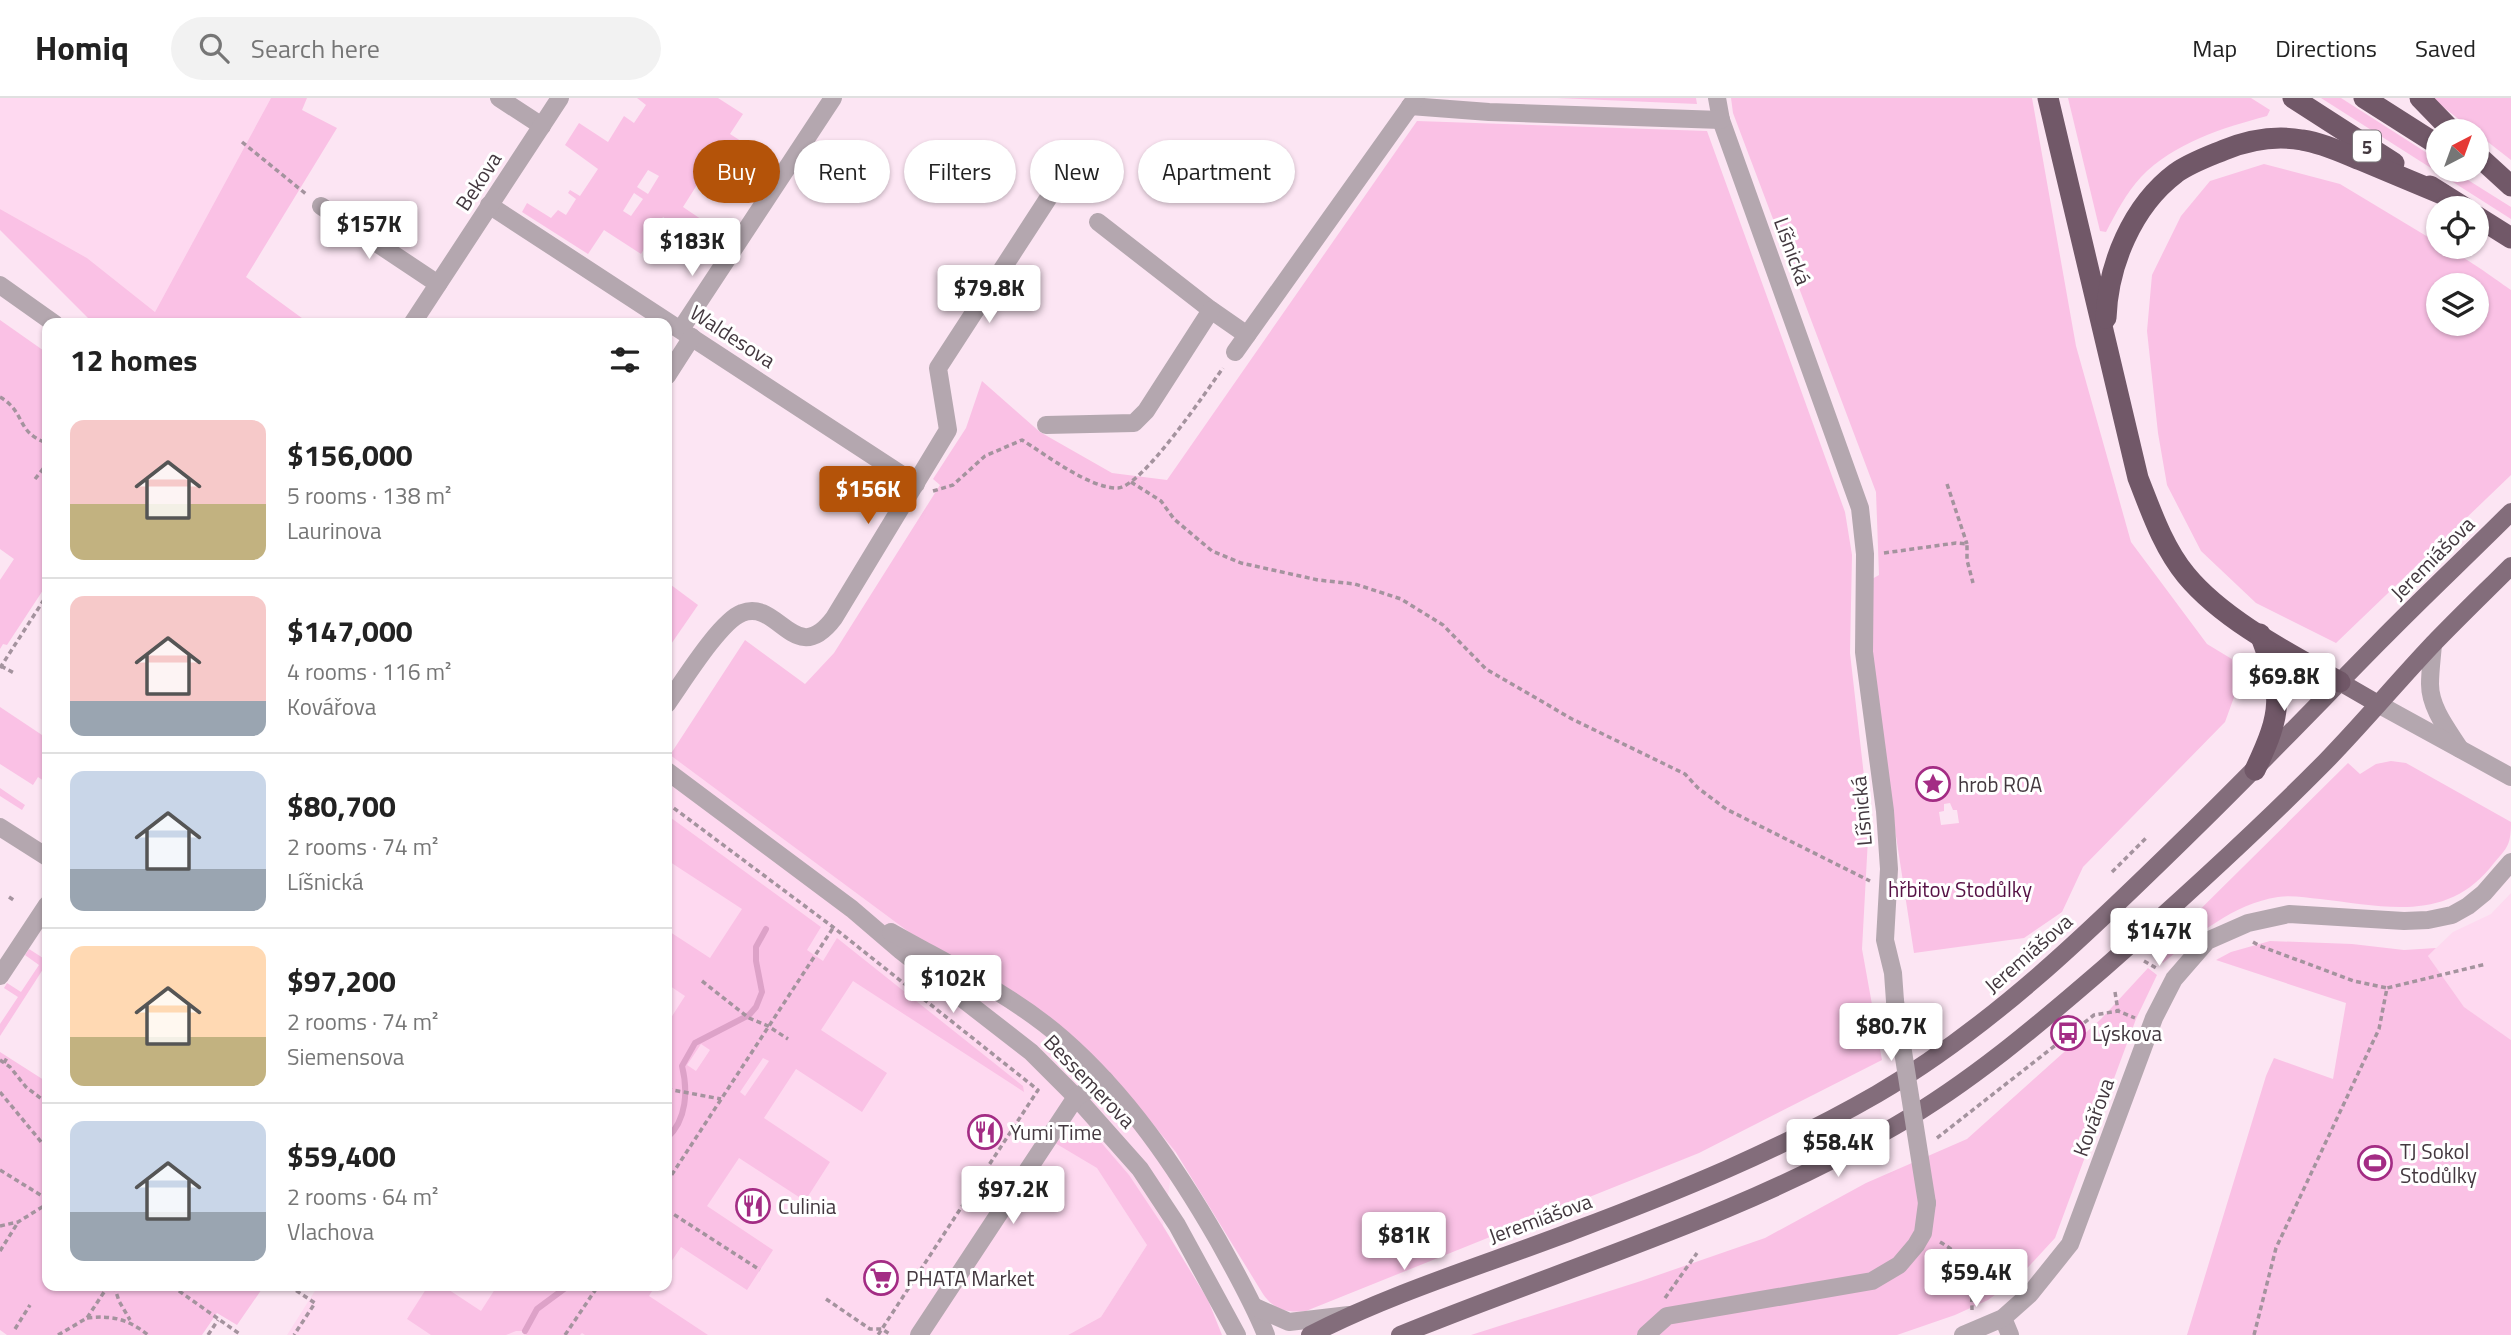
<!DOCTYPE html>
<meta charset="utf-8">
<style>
body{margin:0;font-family:"Titillium Web",sans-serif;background:#f2f2f2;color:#222;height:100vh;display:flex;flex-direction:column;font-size:26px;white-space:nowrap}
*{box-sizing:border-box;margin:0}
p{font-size:23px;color:#767676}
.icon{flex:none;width:38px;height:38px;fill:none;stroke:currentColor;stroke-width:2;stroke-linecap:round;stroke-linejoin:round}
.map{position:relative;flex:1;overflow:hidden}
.panel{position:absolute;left:42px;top:220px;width:630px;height:973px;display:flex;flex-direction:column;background:#fff;border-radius:14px;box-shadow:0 2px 5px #0004}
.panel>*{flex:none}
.guide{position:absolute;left:693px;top:42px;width:665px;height:63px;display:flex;gap:14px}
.needle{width:46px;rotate:41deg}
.tools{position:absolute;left:2426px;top:21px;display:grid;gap:14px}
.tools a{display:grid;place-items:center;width:63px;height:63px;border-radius:50%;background:#fff;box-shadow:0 2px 5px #0004;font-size:35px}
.price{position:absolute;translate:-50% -60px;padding:0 16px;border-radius:7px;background:#fff;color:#222;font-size:23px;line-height:46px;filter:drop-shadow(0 2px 4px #0008)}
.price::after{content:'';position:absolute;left:50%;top:42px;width:21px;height:16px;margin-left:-10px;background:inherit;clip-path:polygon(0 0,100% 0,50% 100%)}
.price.active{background:#b45309;color:#fff}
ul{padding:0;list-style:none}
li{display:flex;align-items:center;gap:21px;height:175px;padding:0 28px}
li+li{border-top:2px solid #e0e0e0}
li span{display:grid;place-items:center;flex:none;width:196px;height:140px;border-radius:14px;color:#555}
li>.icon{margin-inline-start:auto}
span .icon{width:84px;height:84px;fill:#fffc;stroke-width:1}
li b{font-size:30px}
h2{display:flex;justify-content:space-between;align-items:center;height:84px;padding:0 28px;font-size:30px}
.tag{padding:0 24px;border-radius:32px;background:#fff;box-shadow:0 2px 5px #0004;font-size:24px;line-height:63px}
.tag.active{background:#b45309;color:#fff}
header{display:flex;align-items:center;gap:42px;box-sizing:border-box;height:98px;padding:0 35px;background:#fff;border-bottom:2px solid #e0e0e0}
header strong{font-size:33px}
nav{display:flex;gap:38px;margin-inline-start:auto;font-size:24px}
.search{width:490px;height:63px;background:#f2f2f2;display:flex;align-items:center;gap:18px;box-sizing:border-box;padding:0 24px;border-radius:38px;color:#767676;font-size:26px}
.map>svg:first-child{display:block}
.built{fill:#fed9f0}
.green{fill:#fac1e5;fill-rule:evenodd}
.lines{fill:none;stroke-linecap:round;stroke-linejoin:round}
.stream{stroke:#dda2c8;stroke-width:6}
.path{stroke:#a4939e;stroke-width:3.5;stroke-dasharray:5 3.5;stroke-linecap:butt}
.minor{stroke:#b4a7af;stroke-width:18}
.major{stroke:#836d7b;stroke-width:18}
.highway{stroke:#715868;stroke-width:21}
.minor-bridge{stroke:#b4a7af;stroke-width:18}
.labels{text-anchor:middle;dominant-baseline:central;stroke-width:6;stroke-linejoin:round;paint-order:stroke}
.shield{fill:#fff;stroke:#7b7479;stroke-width:2}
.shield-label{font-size:19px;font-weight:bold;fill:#43383f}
.street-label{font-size:21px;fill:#43383f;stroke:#fff}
.poi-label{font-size:21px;fill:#43383f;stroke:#fff;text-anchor:start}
.park-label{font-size:21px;fill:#561145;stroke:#fff}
</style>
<header>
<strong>Homiq</strong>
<div class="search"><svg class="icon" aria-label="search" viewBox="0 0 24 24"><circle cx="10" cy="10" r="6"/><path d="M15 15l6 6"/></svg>Search here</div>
<nav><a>Map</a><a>Directions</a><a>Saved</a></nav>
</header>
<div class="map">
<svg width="2511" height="1237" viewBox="0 0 2511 1237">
<rect width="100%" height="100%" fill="#fce5f3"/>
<g class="built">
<path d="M0 0H271L155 214 87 160 0 111Z"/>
<path d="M670 657 917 840 1079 947 1114 979 1175 1053 1163 1128 1147 1147 1101 1219 1068 1237H287L318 1188H667V660Z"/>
<path d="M2511 795V942L2464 909 2428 858 2453 834 2491 816Z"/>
</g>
<g class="green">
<path d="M271 0H307L302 12 337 30 246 179 310 226H94L0 132V111L87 160 155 214Z"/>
<path d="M637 0H718L743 16 730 36 769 61 758 78 739 62 711 47 699 65 707 71 683 109 726 138 717 154 663 119 641 156 604 132 588 156 522 114 527 105 551 120 558 112 566 117 576 101 568 95 570 92 580 98 598 71 565 47 579 25 608 44 624 18 634 25 646 7ZM648 72 659 78 648 96 637 89ZM634 95 643 101 631 118 623 113Z"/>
<path d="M1557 0H1696L1697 6Z"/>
<path d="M1731 0H2032L2076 248 2131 444 2207 546 2245 569 2225 624 2083 769 2062 814 2024 840 1914 855 1871 576 1872 481 1879 477 1876 394 1733 15ZM1950 705 1953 712H1957L1959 725 1941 727 1939 714 1944 713V706Z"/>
<path d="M2068 0H2251L2270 12 2267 18C2222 30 2174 45 2141 79 2126 95 2116 115 2106 134L2100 133Z"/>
<path d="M2321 0H2341L2438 62V72H2452L2511 109V121Z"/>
<path d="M2434 0H2511V62L2438 5Z"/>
<path d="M1417 23 1707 33 1845 414 1852 457 1850 555 1869 722 1862 851 1882 962 1699 1055 1306 1213C1287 1215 1274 1212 1263 1196L1175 1053 1114 979 1079 947 917 840 670 657 745 542 805 586 834 555 940 387 933 381 966 330 982 283 1040 334 1112 375 1167 382Z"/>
<path d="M2264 66 2340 86 2438 145V149C2453 149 2496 182 2511 192V377L2336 545 2256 505 2201 453 2167 387 2158 335 2147 233 2152 177 2181 118 2210 83ZM2438 187H2476V226H2438Z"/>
<path d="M0 222 47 255V486L7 547 3 546 0 551V482L14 461 0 451Z"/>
<path d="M667 484 698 507 667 552Z"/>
<path d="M0 609 42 637 47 629V685L38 679 33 687 0 666Z"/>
<path d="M2391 663 2406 665 2511 724C2511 750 2506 750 2490 770 2444 825 2383 808 2320 801 2307 800 2292 797 2278 799 2233 806 2197 837 2163 865L2154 857 2348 665 2360 676 2376 666Z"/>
<path d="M0 690 25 707 22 712 0 698Z"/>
<path d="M667 717 821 829 807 852 823 863 837 840 1023 988 1024 994 853 883 821 932 887 975 862 1014 796 971 764 1020 830 1064 805 1103 739 1060 707 1108 773 1152 747 1192 681 1149 667 1170V926L685 898 667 886V832L710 860 742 811 667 762ZM701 946 710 952 696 973 687 967ZM763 960 769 963 745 998 740 994Z"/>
<path d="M2270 843 2352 846 2404 852 2436 850 2428 858 2464 909 2511 942V1237H2187L2266 978 2274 960 2333 981 2346 905 2216 862 2231 854Z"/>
<path d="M29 851 43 860 47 854V865L0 938V926L18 899 4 890 7 885 21 894 39 867 25 857Z"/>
<path d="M2148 870 2157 877 2136 921 2055 1140 2019 1179 1988 1202 1955 1217 1897 1237H1471L1641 1183 1765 1140 1866 1085 1967 1041 2101 921Z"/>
<path d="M0 954 47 984V1188H264L237 1227 217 1215 202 1237H7L0 1232Z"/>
<path d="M1080 1035 1099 1042 1129 1077 1163 1128 1208 1202 1222 1237H1068L1101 1219 1147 1147 1097 1070 1055 1045 1067 1036Z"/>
<path d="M428 1188H443L481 1213 497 1188H655L649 1198 708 1237H585L582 1235 580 1237H526L524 1233H516L506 1237H431L407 1221Z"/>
</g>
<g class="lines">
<g class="stream">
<path d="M667 1040C687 1022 688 992 682 968L695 945 749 917 756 909 762 894 756 863V849L766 831"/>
<path d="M525 1233 537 1211 568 1188"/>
</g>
<g class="path">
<path d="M242 44 306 96"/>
<path d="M0 299C26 314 16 335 47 345"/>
<path d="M35 381 47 366"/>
<path d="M1131 384 1161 403 1174 421 1212 453 1241 465 1318 482 1355 486 1401 501 1443 527 1486 571 1572 621 1685 676 1698 690 1726 711 1870 783"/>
<path d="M1947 386 1967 446"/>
<path d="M933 393 953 387 985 358 1022 342C1045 356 1090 391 1118 390 1143 388 1207 292 1223 270"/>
<path d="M1884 455 1956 445 1967 446V462L1973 485"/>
<path d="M1 568 14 575"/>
<path d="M0 570 47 497"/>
<path d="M667 705 833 829 1038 992 878 1237"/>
<path d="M2112 774 2146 740"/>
<path d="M9 799 15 803"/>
<path d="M2253 844 2260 848 2354 883 2387 890"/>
<path d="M2144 863 2158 871"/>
<path d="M702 883 749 920 768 928 788 941"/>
<path d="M2115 894 2118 913"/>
<path d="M0 962 10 969 26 989 47 1005"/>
<path d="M4 965 8 958"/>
<path d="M667 991 721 1001"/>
<path d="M0 994 47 1051"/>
<path d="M1937 1040 2094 917 2118 913 2135 920"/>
<path d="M0 1072 47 1101"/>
<path d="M667 1084 833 830"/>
<path d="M667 1112 760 1172"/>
<path d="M0 1128 18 1124 47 1106"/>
<path d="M1940 1144C1974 1164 1971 1177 1972 1212"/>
<path d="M0 1153 17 1126"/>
<path d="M114 1188 119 1203 130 1222"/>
<path d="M172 1188 241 1237"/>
<path d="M289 1188 315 1205 294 1237"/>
<path d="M1665 1200 1697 1155"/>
<path d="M826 1201 870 1231H882L891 1237"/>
<path d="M87 1220C112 1217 128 1221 148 1237"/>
<path d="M15 1231 30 1207"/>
<path d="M58 1237 87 1220 108 1188"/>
<path d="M208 1237 218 1222"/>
<path d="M565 1237 598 1188"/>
<path d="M2254 1237 2276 1150 2379 931 2387 890 2486 866"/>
</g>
<g class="minor">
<path d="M499 0 542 28"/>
<path d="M1717 0 1721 22 1860 410 1865 456 1864 554 1885 713 1889 771 1885 842 1893 875 1895 903"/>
<path d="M1410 8 1489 14 1721 22"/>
<path d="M489 107 916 386"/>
<path d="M321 108 438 186"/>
<path d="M1098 124 1211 212 1247 237"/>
<path d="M0 187 55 226"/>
<path d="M412 226 560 0"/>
<path d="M681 231 833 0"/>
<path d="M1235 254 1416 0"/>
<path d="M667 278 692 239"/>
<path d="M1046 327 1134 325 1146 313 1211 212"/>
<path d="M2433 546C2432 559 2430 573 2430 586 2430 610 2448 632 2460 651"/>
<path d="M667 606C682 585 720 523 742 515 778 500 795 572 834 520L948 332 938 270 1075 59"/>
<path d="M2378 606 2511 679"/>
<path d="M667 673 852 811 901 853 1031 954 1076 999 1140 1071 1177 1127 1237 1237"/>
<path d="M0 729 47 759"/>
<path d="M891 834C949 867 1013 897 1063 941 1127 997 1176 1069 1218 1142 1235 1173 1253 1204 1266 1237"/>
<path d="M0 878 47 807"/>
<path d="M1255 1209 1289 1224 1349 1217"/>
<path d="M2003 1220 2010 1237"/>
<path d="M919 1237 1076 999 1105 982"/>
<path d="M1646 1237 1667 1218 1872 1183 1899 1167 1916 1147 1923 1135 1927 1105"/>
<path d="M1963 1237 2003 1220 2030 1196 2070 1146 2154 920 2174 881 2207 843 2248 825 2289 816 2404 823 2428 822 2452 817 2468 808 2484 795 2511 764"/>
</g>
<g class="major">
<path d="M2340 584 2378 606"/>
<path d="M1310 1237C1394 1194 1484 1167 1573 1133 1677 1094 1780 1052 1877 996 1993 928 2090 833 2185 740 2251 676 2314 610 2379 544 2422 500 2467 458 2511 414"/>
<path d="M1400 1237C1566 1169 1739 1119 1895 1028 1971 984 2038 927 2104 870 2180 803 2255 735 2326 663 2363 625 2397 584 2433 546 2459 519 2485 494 2511 468"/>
</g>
<g class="highway">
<path d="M2048 0 2138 380C2151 413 2163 449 2186 477 2223 522 2290 556 2340 584"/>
<path d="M2293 0 2394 65"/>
<path d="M2364 0 2438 47"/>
<path d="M2420 0 2452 33"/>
<path d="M2476 56 2511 88"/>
<path d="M2430 88 2465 110"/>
<path d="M2476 118 2511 140"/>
<path d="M2106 220C2108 167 2132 108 2176 75 2190 65 2207 59 2224 52 2249 42 2275 37 2302 42 2323 45 2343 55 2363 63 2389 74 2416 85 2442 96"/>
<path d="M2255 672C2283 613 2283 597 2260 536"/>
</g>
<path class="minor-bridge" d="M1895 903 1927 1105"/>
</g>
<defs>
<g id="sight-ring" transform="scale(1.75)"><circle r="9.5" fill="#fff" stroke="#a32c84" stroke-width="1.5"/><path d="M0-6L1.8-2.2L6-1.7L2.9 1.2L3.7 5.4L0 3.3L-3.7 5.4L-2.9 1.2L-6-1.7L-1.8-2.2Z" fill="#a32c84"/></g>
<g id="bus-ring" transform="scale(1.75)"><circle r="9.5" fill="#fff" stroke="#a32c84" stroke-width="1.5"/><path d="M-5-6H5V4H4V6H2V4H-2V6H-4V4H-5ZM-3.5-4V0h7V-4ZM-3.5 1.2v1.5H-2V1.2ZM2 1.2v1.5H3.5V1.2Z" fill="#a32c84"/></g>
<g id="restaurant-ring" transform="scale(1.75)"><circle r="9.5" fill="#fff" stroke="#a32c84" stroke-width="1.5"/><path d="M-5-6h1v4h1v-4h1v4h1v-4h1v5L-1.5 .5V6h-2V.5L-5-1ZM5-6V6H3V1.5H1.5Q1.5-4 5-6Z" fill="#a32c84"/></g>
<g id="stadium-ring" transform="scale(1.75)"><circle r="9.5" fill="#fff" stroke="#a32c84" stroke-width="1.5"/><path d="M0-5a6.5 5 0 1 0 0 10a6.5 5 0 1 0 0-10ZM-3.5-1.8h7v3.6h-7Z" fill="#a32c84"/></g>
<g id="supermarket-ring" transform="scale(1.75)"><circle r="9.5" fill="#fff" stroke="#a32c84" stroke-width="1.5"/><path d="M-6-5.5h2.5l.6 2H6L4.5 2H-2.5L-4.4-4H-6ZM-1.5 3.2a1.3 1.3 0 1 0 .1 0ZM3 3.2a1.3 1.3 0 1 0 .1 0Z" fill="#a32c84"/></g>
</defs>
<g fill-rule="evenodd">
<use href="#sight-ring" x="1933" y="686"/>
<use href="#bus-ring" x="2068" y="935"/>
<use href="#restaurant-ring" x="985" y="1034"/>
<use href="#stadium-ring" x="2375" y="1065"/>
<use href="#restaurant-ring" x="753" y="1108"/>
<use href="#supermarket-ring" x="881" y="1180"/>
</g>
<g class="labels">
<rect class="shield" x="2353" y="32.5" width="28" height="31" rx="5"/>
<g class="shield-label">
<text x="2367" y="48">5</text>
</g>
<g class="street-label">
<text transform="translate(478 83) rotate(-57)">Bekova</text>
<text transform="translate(1793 153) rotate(70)">Líšnická</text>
<text transform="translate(733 238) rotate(33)">Waldesova</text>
<text transform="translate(2432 460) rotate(-45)">Jeremiášova</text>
<text transform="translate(1861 713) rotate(-95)">Líšnická</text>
<text transform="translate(2028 855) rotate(-41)">Jeremiášova</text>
<text transform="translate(1090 983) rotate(46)">Bessemerova</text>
<text transform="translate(2093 1019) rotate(-70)">Kovářova</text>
<text transform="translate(1540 1120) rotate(-20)">Jeremiášova</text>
</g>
<g class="poi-label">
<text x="1958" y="686">hrob ROA</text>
<text x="2092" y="935">Lýskova</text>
<text x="1010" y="1034">Yumi Time</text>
<text x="2400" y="1053">TJ Sokol<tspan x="2400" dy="24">Stodůlky</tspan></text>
<text x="778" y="1108">Culinia</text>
<text x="906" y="1180">PHATA Market</text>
</g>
<g class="park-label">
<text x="1960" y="791">hřbitov Stodůlky</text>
</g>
</g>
</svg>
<div class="tools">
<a><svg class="needle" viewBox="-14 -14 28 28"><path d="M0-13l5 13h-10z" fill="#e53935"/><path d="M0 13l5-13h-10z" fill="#767676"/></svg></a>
<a><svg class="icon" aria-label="locate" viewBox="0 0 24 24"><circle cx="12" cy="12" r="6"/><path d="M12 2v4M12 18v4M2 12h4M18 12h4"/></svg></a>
<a><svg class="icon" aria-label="layers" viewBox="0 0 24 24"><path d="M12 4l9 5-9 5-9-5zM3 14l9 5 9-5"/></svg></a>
</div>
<b class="price" style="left:369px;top:163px">$157K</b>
<b class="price" style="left:692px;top:180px">$183K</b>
<b class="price" style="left:989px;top:227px">$79.8K</b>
<b class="price active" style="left:868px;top:428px">$156K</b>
<b class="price" style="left:2284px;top:615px">$69.8K</b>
<b class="price" style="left:2159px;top:870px">$147K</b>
<b class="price" style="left:953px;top:917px">$102K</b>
<b class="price" style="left:1891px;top:965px">$80.7K</b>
<b class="price" style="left:1838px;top:1081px">$58.4K</b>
<b class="price" style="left:1013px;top:1128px">$97.2K</b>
<b class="price" style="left:1404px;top:1174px">$81K</b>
<b class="price" style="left:1976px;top:1211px">$59.4K</b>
<div class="guide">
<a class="tag active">Buy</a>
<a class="tag">Rent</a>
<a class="tag">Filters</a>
<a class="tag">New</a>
<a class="tag">Apartment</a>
</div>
<section class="panel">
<h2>12 homes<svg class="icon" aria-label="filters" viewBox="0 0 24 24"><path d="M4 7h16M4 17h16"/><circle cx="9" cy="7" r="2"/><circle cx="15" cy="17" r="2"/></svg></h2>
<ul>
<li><span style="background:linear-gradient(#f6c9c9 60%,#c2b280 0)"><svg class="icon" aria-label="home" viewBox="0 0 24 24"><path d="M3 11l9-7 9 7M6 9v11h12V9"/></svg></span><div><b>$156,000</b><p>5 rooms · 138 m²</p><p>Laurinova</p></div></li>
<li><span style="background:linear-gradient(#f6c9c9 75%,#9aa5b1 0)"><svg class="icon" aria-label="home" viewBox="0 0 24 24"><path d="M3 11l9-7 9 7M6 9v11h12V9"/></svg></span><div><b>$147,000</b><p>4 rooms · 116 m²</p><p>Kovářova</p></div></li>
<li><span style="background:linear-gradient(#c9d6e8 70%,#9aa5b1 0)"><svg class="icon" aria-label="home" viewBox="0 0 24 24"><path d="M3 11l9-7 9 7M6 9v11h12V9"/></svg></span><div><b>$80,700</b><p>2 rooms · 74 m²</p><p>Líšnická</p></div></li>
<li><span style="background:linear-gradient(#ffd9b3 65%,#c2b280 0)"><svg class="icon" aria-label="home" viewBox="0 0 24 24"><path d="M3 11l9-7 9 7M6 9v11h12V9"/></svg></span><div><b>$97,200</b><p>2 rooms · 74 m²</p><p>Siemensova</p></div></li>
<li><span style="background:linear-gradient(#c9d6e8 65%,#9aa5b1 0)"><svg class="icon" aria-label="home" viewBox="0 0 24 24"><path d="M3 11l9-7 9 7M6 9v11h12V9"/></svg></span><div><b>$59,400</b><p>2 rooms · 64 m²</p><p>Vlachova</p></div></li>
</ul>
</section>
</div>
